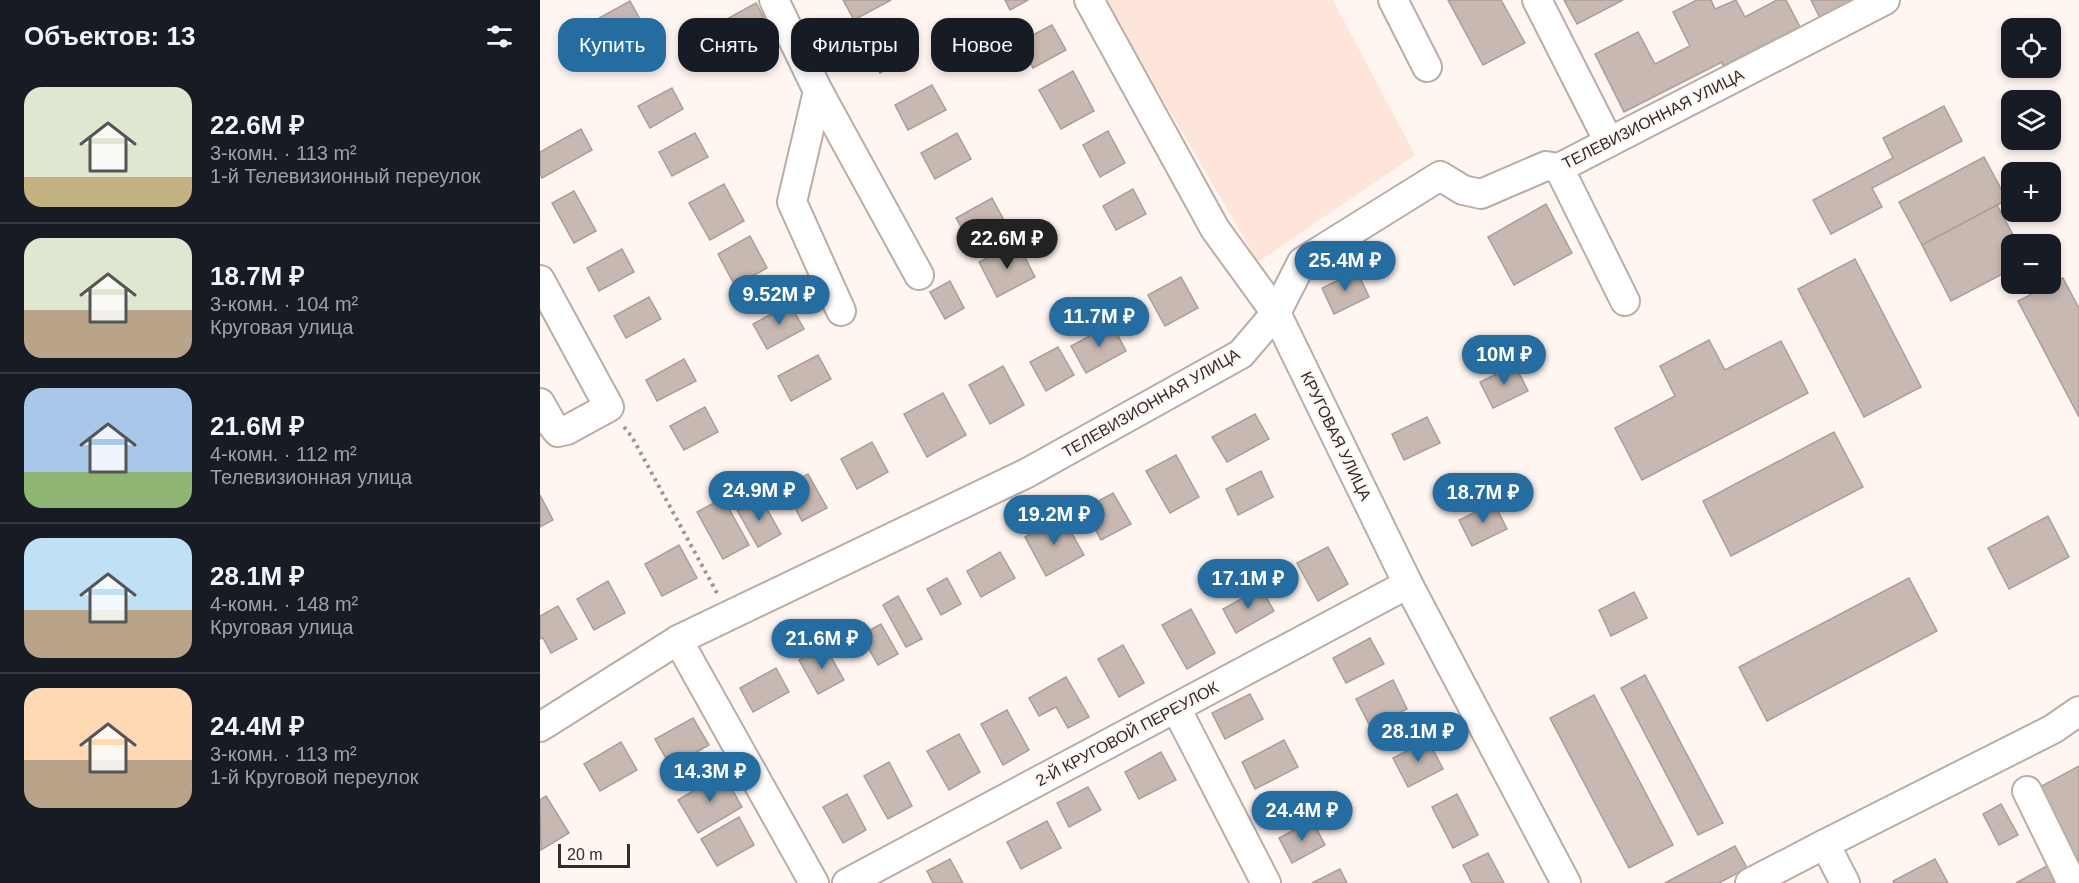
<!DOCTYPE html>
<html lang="ru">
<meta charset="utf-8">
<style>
body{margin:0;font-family:Helvetica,sans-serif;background:#242831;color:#f1f3f6;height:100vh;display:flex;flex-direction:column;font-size:22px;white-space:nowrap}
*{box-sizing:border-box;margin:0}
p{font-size:20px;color:#9ea1a6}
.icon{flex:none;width:33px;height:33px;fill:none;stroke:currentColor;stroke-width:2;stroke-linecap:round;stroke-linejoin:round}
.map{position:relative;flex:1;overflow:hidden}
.details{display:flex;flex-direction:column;background:#171b24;width:540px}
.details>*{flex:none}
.top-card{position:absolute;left:18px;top:18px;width:570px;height:54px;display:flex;gap:12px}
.tools{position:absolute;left:1461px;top:18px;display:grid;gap:12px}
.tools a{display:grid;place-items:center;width:60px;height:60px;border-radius:12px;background:#171b24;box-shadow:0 3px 9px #0003;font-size:30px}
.scale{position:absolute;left:18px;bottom:15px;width:72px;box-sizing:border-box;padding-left:6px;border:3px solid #312b29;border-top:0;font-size:16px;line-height:21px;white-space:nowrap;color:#312b29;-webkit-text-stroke:4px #fff5f1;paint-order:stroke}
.price{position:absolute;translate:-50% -51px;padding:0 14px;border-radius:21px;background:#256ca0;color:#fff;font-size:20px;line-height:39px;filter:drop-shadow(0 2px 3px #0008)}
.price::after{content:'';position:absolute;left:50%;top:36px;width:18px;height:14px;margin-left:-9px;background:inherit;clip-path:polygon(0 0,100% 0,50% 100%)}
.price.active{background:#222;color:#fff}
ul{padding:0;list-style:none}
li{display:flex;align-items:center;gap:18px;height:150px;padding:0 24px}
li+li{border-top:2px solid #363941}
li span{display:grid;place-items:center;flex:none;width:168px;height:120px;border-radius:18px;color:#555}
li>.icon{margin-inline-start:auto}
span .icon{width:72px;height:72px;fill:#fffc;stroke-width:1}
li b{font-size:26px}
h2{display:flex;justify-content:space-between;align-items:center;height:72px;padding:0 24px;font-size:26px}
.pill{padding:0 21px;border-radius:18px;background:#171b24;box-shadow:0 3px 9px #0003;font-size:21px;line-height:54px}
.pill.active{background:#256ca0;color:#fff}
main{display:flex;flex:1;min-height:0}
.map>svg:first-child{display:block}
.built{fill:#fde5da}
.building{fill:#c7b8b1;stroke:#ac9d96;stroke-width:1.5}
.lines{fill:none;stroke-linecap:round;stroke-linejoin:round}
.minor-casing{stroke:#bbaca5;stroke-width:32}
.path{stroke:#9c9491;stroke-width:4;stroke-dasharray:3 4.5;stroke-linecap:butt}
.minor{stroke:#fff;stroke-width:28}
.labels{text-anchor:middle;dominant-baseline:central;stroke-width:4.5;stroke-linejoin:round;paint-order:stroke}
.street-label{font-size:16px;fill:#312b29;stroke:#fff5f1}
</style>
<main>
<section class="details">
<h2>Объектов: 13<svg class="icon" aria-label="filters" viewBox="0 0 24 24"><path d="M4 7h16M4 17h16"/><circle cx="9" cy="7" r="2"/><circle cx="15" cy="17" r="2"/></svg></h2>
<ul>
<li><span style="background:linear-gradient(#dfe7d0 75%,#c2b280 0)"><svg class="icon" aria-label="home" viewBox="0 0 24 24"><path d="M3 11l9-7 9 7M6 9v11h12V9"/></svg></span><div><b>22.6M ₽</b><p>3-комн. · 113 m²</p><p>1-й Телевизионный переулок</p></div></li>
<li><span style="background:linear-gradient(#dfe7d0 60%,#b9a48a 0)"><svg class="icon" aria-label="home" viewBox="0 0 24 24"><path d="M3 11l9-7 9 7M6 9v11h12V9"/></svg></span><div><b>18.7M ₽</b><p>3-комн. · 104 m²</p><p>Круговая улица</p></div></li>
<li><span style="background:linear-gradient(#a9c7e8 70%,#8fb573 0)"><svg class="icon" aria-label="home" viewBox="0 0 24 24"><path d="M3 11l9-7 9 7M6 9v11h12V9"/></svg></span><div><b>21.6M ₽</b><p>4-комн. · 112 m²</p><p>Телевизионная улица</p></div></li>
<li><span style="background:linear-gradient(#bfe0f5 60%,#b9a48a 0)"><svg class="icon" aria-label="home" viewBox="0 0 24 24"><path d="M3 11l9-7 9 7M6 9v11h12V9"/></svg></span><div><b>28.1M ₽</b><p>4-комн. · 148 m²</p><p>Круговая улица</p></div></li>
<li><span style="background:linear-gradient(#ffd9b3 60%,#b9a48a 0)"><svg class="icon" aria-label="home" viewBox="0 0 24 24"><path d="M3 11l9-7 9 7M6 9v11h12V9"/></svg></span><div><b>24.4M ₽</b><p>3-комн. · 113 m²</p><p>1-й Круговой переулок</p></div></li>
</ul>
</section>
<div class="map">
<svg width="1539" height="883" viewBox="0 0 1539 883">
<rect width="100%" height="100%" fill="#fff5f1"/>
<path class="built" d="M565 0H793L875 155 718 262Z"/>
<g class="building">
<path d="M303 0H351L314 20Z"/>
<path d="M465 0H488L470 10Z"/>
<path d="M908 0H961L985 43 943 65Z"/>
<path d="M1024 0H1083L1037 24Z"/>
<path d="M1157 0H1171L1175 9 1196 0 1205 17 1237 0H1246L1260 27 1183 66 1182 62 1084 112 1055 54 1098 32 1115 64 1150 46 1133 12Z"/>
<path d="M1271 0H1319L1281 20Z"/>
<path d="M90 1 113 43 74 64 52 22Z"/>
<path d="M216 3 236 40 194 62 174 26Z"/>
<path d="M512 25 526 50 493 68 479 42Z"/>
<path d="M351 27 367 58 340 73 323 42Z"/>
<path d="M533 71 554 111 521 129 499 90Z"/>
<path d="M392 85 406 110 368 130 355 105Z"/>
<path d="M132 88 143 109 110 128 98 106Z"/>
<path d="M1404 106 1422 141 1332 188 1342 207 1291 234 1273 200 1353 158 1343 138Z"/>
<path d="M41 129 52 150 2 178 0 174V152Z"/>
<path d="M568 131 585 163 560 177 543 145Z"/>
<path d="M155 133 168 157 132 176 119 152Z"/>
<path d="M417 133 431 159 395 179 381 153Z"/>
<path d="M1444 157 1467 200 1382 245 1359 202Z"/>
<path d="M184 184 204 221 170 240 149 203Z"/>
<path d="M593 189 606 214 576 230 563 206Z"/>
<path d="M34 191 56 231 34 243 12 203Z"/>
<path d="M452 198 466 224 430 243 416 218Z"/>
<path d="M1006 204 1032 253 974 285 948 237Z"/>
<path d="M1457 205 1478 244H1472V269L1411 301 1382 245Z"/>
<path d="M210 236 227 268 195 286 178 254Z"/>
<path d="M477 242 495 277 457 297 439 262Z"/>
<path d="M82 249 94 272 59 291 47 268Z"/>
<path d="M1315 259 1381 387 1324 417 1258 289Z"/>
<path d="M817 271 829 297 794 314 782 288Z"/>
<path d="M641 277 658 308 625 326 608 295Z"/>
<path d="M1523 278 1539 308V417L1478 301Z"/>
<path d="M410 281 424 308 405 319 390 292Z"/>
<path d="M109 297 121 319 86 338 74 316Z"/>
<path d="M250 304 264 329 227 349 213 324Z"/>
<path d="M572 324 586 351 546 373 531 346Z"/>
<path d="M1169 340 1185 370 1241 341 1268 393 1102 480 1075 428 1135 396 1120 366Z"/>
<path d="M518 347 534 375 506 391 490 362Z"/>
<path d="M278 355 291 379 251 401 238 376Z"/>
<path d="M144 359 156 381 117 401 106 380Z"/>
<path d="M975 365 988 391 953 408 940 382Z"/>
<path d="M463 366 484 405 450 424 429 385Z"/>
<path d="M403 393 426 435 387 457 364 414Z"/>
<path d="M165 407 178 432 144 450 130 426Z"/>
<path d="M715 414 729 439 687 462 672 437Z"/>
<path d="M887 417 900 443 864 460 852 434Z"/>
<path d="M1294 432 1323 487 1191 556 1163 501Z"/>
<path d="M332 442 348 472 317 489 301 459Z"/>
<path d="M636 455 659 497 630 513 606 471Z"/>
<path d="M721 471 733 497 698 515 686 489Z"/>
<path d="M268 474 287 508 262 521 244 487Z"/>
<path d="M573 493 591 524 561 540 544 509Z"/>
<path d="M0 495 13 520 0 527Z"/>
<path d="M220 497 241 534 218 547 197 510Z"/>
<path d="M183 498 209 545 183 559 157 512Z"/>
<path d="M954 503 967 529 932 546 919 520Z"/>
<path d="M522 516 544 555 506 576 485 537Z"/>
<path d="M1508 516 1529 557 1469 589 1448 548Z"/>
<path d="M139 545 157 578 122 596 105 564Z"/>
<path d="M788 547 808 584 778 601 757 563Z"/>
<path d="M460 552 475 578 441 597 427 571Z"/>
<path d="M407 578 421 604 401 615 387 589Z"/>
<path d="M1369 578 1397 631 1227 721 1199 667Z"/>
<path d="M68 581 85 613 54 630 37 599Z"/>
<path d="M721 588 734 611 696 633 683 609Z"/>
<path d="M1094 592 1107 618 1071 636 1059 610Z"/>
<path d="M358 596 382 639 366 647 343 605Z"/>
<path d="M18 606 37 639 11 653 3 638 0 639V616Z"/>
<path d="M651 609 675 653 647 669 622 625Z"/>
<path d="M341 624 358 654 338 665 321 635Z"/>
<path d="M830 638 844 664 806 683 793 658Z"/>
<path d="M583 645 604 683 579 697 558 659Z"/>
<path d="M285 646 304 680 278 694 259 660Z"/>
<path d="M236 668 249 692 213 712 200 688Z"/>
<path d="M1105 675 1183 823 1158 835 1081 688Z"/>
<path d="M526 677 549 717 528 728 516 707 499 716 489 698Z"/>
<path d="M853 680 867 709 831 728 816 699Z"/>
<path d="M710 694 723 719 685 739 672 713Z"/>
<path d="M1054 695 1133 845 1089 868 1010 718Z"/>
<path d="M467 710 489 750 463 765 441 724Z"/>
<path d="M153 718 169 745 131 767 115 739Z"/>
<path d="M419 734 440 772 409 790 387 751Z"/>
<path d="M744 740 758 767 715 789 702 762Z"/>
<path d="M888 740 903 769 868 787 853 758Z"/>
<path d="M81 742 97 770 60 791 44 764Z"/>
<path d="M621 752 636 780 599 799 585 772Z"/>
<path d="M349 762 372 806 348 819 324 776Z"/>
<path d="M1539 766V865L1498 788Z"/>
<path d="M183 773 202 807 158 833 138 800Z"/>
<path d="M548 787 561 810 529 827 517 803Z"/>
<path d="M307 794 326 830 303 843 283 807Z"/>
<path d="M917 794 938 835 913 848 892 807Z"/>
<path d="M6 796 29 833 1 850 0 800Z"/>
<path d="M1461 804 1478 835 1459 845 1443 814Z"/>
<path d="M199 817 214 845 177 866 161 839Z"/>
<path d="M772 820 785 845 752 863 739 838Z"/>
<path d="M507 821 521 848 481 869 467 842Z"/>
<path d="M1195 846 1207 868 1179 883H1125Z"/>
<path d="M948 853 964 883H932L923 865Z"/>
<path d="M410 859 423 883H393L387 871Z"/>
<path d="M1395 859 1408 883H1354L1353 881Z"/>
<path d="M1507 866 1516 883H1476Z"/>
<path d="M800 869 807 883H772Z"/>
</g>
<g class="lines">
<g class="minor-casing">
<g id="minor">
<path d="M234 0 278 91 379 275"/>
<path d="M549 0 675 229 736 313 868 584 1026 883"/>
<path d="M853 0 887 67"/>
<path d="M997 0 1069 142"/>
<path d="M278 91 252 202 301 311"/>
<path d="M1019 168 1085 301"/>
<path d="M0 280 69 407 27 430 18 432 13 426 0 403"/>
<path d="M138 640 274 883"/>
<path d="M636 708 726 883"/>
<path d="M0 727 138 640 487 473 701 354 736 313 762 262 900 176 923 190 941 194 1006 166 1019 168 1345 0"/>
<path d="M1487 791 1532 883"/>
<path d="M1285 844 1513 729 1539 711"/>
<path d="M307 883 868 584"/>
<path d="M1210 883 1285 844 1305 883"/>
</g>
</g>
<path class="path" d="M84 427 92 437 177 593"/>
<use href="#minor" class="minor"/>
</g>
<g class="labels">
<g class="street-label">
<text transform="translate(1113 119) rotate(-27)">ТЕЛЕВИЗИОННАЯ УЛИЦА</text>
<text transform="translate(611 403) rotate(-30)">ТЕЛЕВИЗИОННАЯ УЛИЦА</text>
<text transform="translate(796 436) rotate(64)">КРУГОВАЯ УЛИЦА</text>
<text transform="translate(587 734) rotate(-28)">2-Й КРУГОВОЙ ПЕРЕУЛОК</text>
</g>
</g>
</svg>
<div class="tools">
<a><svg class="icon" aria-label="locate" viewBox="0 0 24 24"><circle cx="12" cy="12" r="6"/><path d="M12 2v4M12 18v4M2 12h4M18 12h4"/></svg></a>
<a><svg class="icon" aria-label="layers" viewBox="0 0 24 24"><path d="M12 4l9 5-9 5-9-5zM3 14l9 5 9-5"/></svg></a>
<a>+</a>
<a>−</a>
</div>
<div class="scale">20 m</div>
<b class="price active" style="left:467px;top:270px">22.6M ₽</b>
<b class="price" style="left:805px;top:292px">25.4M ₽</b>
<b class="price" style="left:239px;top:326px">9.52M ₽</b>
<b class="price" style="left:559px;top:348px">11.7M ₽</b>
<b class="price" style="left:964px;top:386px">10M ₽</b>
<b class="price" style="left:219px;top:522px">24.9M ₽</b>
<b class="price" style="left:943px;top:524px">18.7M ₽</b>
<b class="price" style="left:514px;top:546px">19.2M ₽</b>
<b class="price" style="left:708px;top:610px">17.1M ₽</b>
<b class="price" style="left:282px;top:670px">21.6M ₽</b>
<b class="price" style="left:878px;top:763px">28.1M ₽</b>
<b class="price" style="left:170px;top:803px">14.3M ₽</b>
<b class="price" style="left:762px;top:842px">24.4M ₽</b>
<div class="top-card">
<a class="pill active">Купить</a>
<a class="pill">Снять</a>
<a class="pill">Фильтры</a>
<a class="pill">Новое</a>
</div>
</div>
</main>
